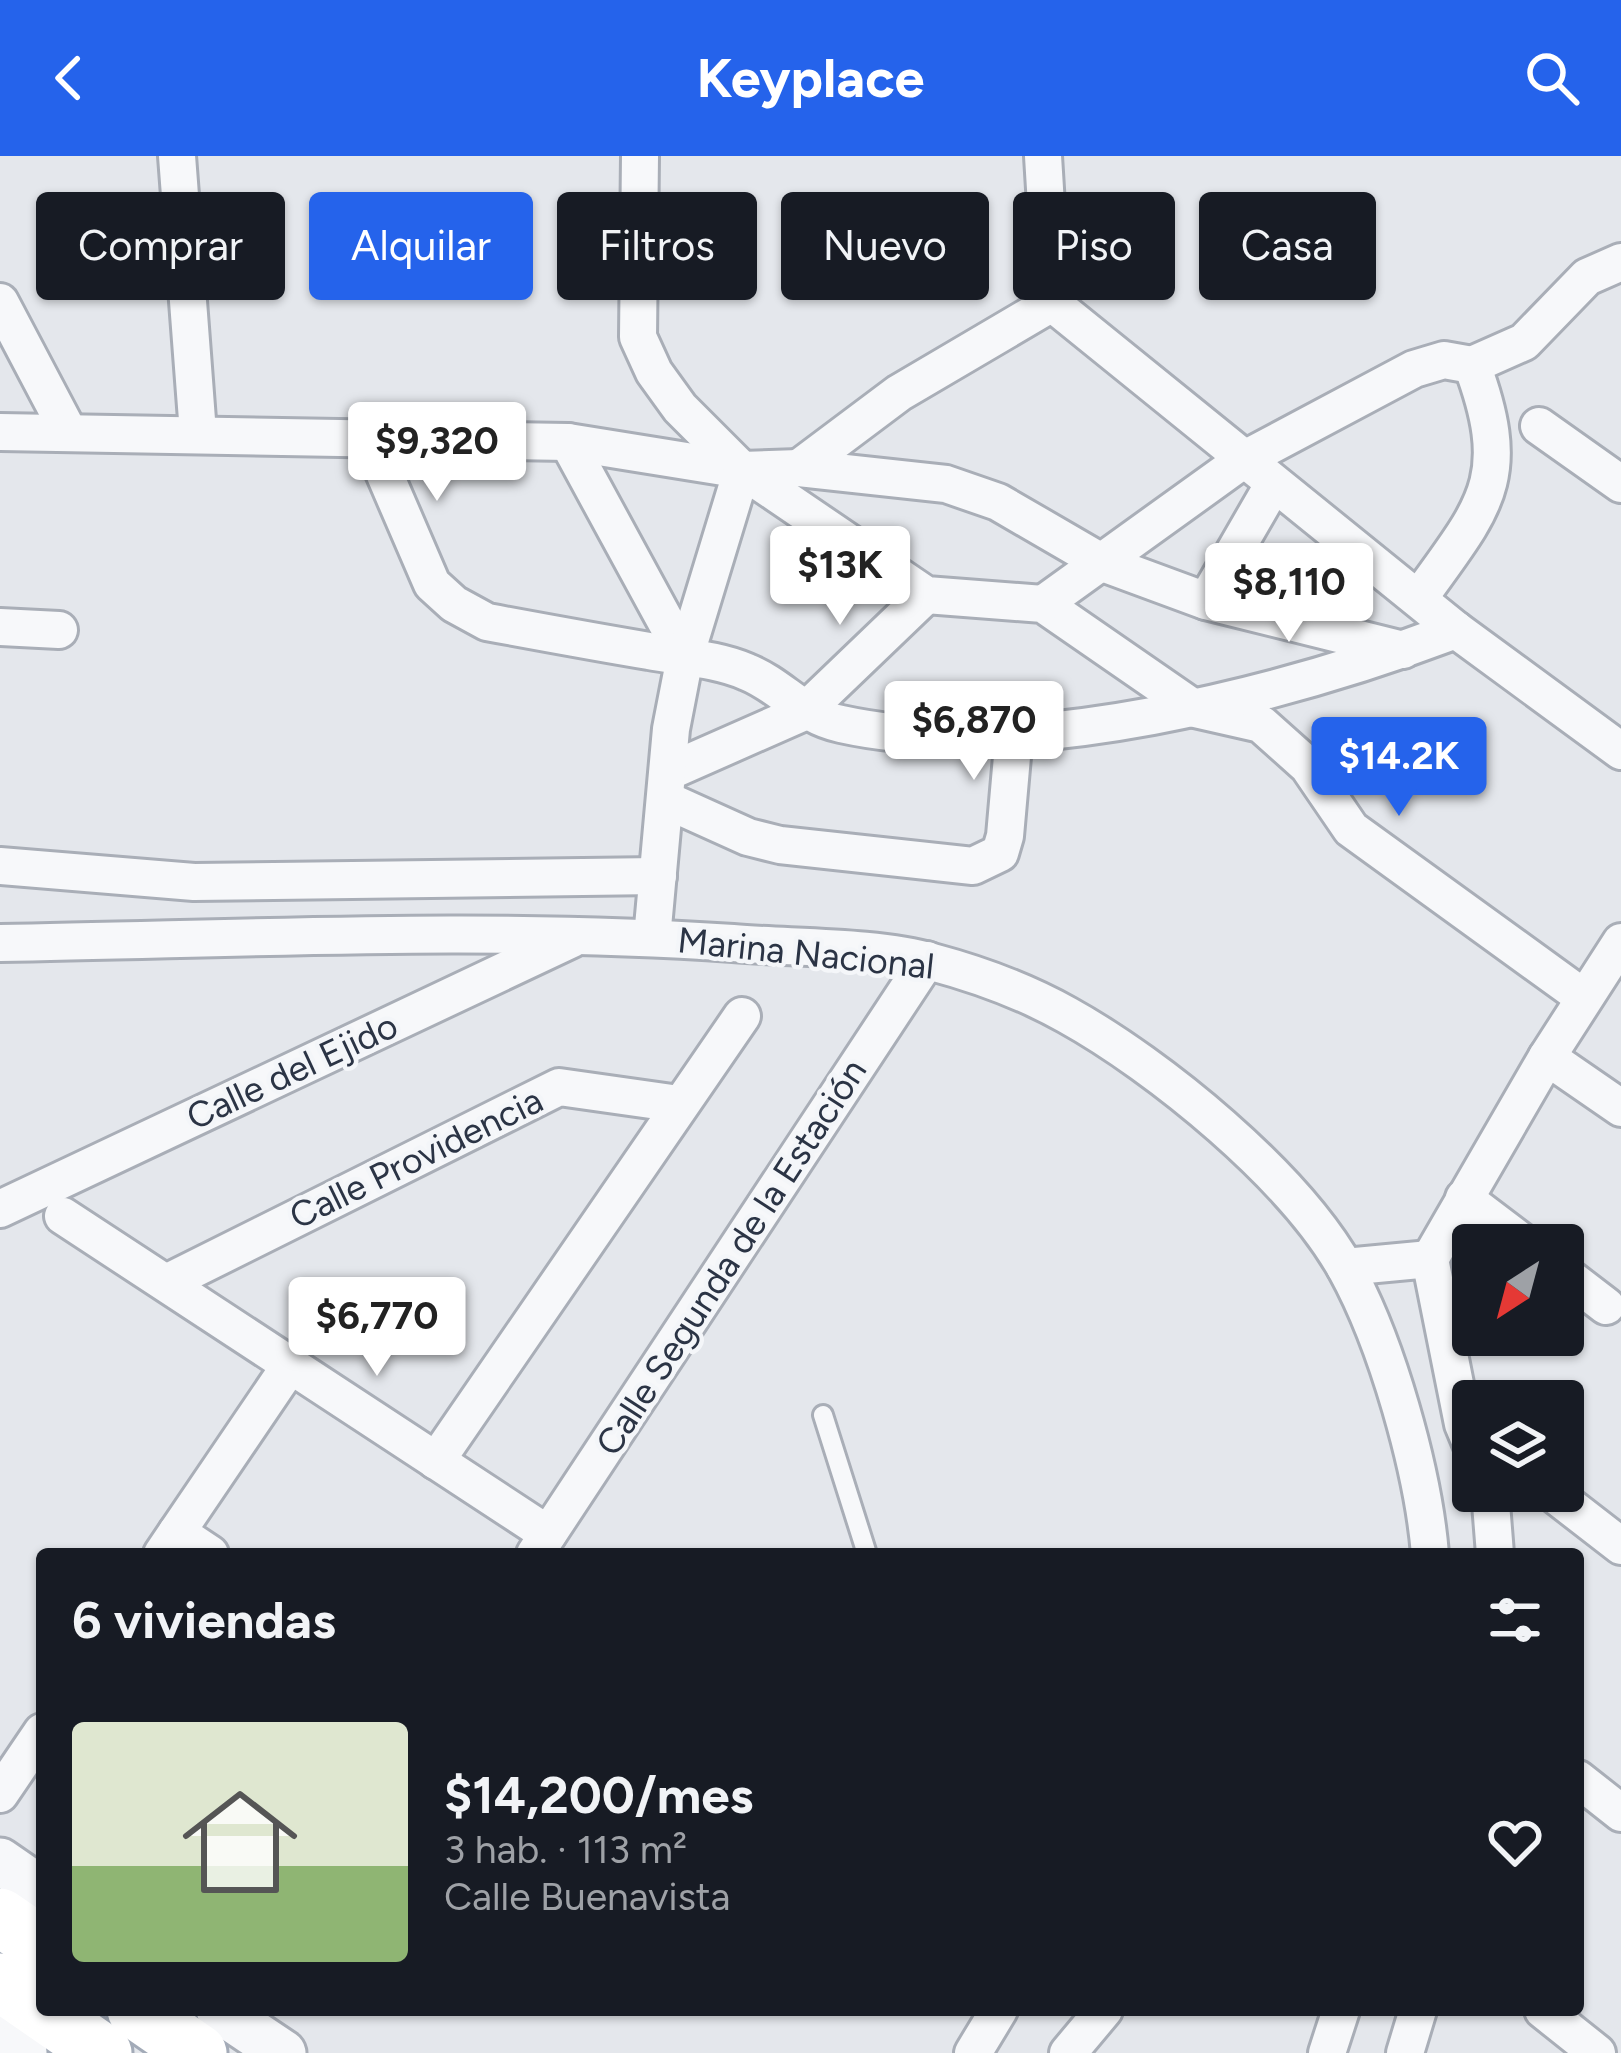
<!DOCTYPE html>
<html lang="es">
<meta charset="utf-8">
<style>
body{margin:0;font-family:Figtree,sans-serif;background:#20242c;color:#f1f3f6;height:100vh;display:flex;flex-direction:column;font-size:45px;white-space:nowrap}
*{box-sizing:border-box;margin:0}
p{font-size:39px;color:#9ea1a6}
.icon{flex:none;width:66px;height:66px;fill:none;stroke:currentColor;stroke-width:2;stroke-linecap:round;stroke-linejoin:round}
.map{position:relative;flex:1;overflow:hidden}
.sheet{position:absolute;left:36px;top:1392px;width:1548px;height:468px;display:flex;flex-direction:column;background:#171b24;border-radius:12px;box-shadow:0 3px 9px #0004}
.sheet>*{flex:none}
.hud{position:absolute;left:36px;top:36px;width:1551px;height:108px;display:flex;gap:24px}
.needle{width:78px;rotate:216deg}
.buttons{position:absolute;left:1452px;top:1068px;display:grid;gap:24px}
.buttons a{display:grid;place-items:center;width:132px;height:132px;border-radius:12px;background:#171b24;box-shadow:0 3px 9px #0004;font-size:60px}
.price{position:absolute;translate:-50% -102px;padding:0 27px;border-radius:12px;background:#fff;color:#222;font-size:39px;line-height:78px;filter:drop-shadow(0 3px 6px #0008)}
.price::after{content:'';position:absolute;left:50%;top:72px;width:36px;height:27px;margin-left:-18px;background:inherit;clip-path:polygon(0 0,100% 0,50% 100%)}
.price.active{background:#2563eb;color:#fff}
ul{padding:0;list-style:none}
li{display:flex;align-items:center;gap:36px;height:300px;padding:0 36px}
li span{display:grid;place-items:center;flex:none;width:336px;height:240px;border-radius:12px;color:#555}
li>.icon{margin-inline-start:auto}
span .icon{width:144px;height:144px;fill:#fffc;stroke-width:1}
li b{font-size:51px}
h2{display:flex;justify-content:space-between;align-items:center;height:144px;padding:0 36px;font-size:51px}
.chip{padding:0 42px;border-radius:12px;background:#171b24;box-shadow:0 3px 9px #0004;font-size:42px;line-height:108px}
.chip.active{background:#2563eb;color:#fff}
header{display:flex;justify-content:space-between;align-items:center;height:156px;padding:0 36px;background:#2563eb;color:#fff;font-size:54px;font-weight:700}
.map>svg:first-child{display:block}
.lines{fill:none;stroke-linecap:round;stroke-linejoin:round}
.service-casing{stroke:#a9aeb7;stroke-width:24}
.minor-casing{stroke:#a9aeb7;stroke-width:42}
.tertiary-casing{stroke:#a9aeb7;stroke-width:51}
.primary-casing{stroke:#a3abb8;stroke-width:63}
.service{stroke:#f7f8fa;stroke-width:18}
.minor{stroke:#f7f8fa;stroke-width:36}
.tertiary{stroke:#f7f8fa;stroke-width:45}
.primary{stroke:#fff;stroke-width:57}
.labels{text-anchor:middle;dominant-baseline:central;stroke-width:9;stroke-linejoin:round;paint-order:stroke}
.street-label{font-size:36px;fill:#2b3445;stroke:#f4f6f9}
</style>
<header><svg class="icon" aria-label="back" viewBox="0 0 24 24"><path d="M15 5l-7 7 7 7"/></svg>Keyplace<svg class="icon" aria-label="search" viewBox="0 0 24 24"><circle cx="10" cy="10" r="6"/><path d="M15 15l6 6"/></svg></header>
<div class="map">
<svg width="1621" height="1897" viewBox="0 0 1621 1897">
<rect width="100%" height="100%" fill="#e4e7ec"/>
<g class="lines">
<g class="service-casing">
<path id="service" d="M823 1259 867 1398"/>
</g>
<g class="minor-casing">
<g id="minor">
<path d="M177 0 198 277"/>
<path d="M640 0 638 181 654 216 680 252 742 314 926 439 1043 448 1195 553 1261 568 1308 610 1351 673 1583 841"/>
<path d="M1043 0 1052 147 1456 474 1621 595"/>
<path d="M0 146 68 275"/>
<path d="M1539 270 1621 328"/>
<path d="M0 276 568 286 742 314 799 312 946 328 998 346 1103 407 1206 445 1403 494"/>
<path d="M370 284 432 428 454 448 487 466C541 476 595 486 649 495 680 501 718 503 747 516 782 530 802 560 841 568 1021 608 1286 538 1456 474"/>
<path d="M568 286 685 501"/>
<path d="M799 312 899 237 1052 147"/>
<path d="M1419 442C1484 351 1515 324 1472 209"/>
<path d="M1206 445 1273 329"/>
<path d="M1043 448 1243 304 1414 213 1444 204 1472 209 1524 186 1587 121 1621 106"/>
<path d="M0 471 59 474"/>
<path d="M668 616 804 556 926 439"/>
<path d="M666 644 748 681 780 689 973 710 1000 697 1005 680 1014 578"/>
<path d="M0 710 194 726 658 720"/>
<path d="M652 782 671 573 685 501 742 314"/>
<path d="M0 787C244 783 490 770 733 787 792 792 877 790 932 806 977 818 1026 836 1067 859 1159 910 1294 1020 1346 1113 1387 1187 1423 1314 1430 1398"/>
<path d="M1547 901 1621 952"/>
<path d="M1464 1042 1526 1089"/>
<path d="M0 1053 572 783"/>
<path d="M63 1060 548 1378"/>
<path d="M1430 1103 1547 901 1621 786"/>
<path d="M1430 1103 1463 1268 1473 1292"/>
<path d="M1345 1111 1430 1103"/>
<path d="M1563 1117 1606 1150"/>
<path d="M168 1126 559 931 679 948"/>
<path d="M436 1305 742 860"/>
<path d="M1490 1335 1495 1398"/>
<path d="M1550 1335 1621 1390"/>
<path d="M177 1376 210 1398"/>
<path d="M162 1398 291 1208"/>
<path d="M535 1398 927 804"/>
<path d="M1578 1623 1621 1657"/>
<path d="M0 1638 42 1576"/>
<path d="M1543 1854 1597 1897"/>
<path d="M973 1897 999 1854"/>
<path d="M1068 1897 1104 1854"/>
<path d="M1327 1897 1341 1854"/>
<path d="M1405 1897 1418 1854"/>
</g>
</g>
<g class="tertiary-casing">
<g id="tertiary">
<path d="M0 1705 42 1734"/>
<path d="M219 1854 283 1897"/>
<path d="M0 1881 24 1897"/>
</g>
</g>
<g class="primary-casing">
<g id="primary">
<path d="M0 1761 42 1790"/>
<path d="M0 1826 103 1897"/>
<path d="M136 1854 198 1897"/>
</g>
</g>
<use href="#service" class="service"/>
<use href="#minor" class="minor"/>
<use href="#tertiary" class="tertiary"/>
<use href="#primary" class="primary"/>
</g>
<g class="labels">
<g class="street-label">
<text transform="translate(806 797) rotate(6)">Marina Nacional</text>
<text transform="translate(292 915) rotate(-25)">Calle del Ejido</text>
<text transform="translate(416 1002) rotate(-26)">Calle Providencia</text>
<text transform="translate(731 1101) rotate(-57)">Calle Segunda de la Estación</text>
</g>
</g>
</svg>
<div class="buttons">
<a><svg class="needle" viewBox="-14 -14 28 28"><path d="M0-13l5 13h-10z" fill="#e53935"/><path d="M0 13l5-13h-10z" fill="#9ea1a6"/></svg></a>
<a><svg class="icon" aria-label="layers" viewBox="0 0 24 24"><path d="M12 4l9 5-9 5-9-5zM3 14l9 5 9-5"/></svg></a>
</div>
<b class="price" style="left:437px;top:348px">$9,320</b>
<b class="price" style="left:840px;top:472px">$13K</b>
<b class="price" style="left:1289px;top:489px">$8,110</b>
<b class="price" style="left:974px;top:627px">$6,870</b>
<b class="price active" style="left:1399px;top:663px">$14.2K</b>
<b class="price" style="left:377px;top:1223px">$6,770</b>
<div class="hud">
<a class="chip">Comprar</a>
<a class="chip active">Alquilar</a>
<a class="chip">Filtros</a>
<a class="chip">Nuevo</a>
<a class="chip">Piso</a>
<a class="chip">Casa</a>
</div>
<section class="sheet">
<h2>6 viviendas<svg class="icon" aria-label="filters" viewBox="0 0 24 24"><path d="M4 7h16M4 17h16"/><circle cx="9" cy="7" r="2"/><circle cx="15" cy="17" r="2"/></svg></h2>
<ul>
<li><span style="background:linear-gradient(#dfe7d0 60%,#8fb573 0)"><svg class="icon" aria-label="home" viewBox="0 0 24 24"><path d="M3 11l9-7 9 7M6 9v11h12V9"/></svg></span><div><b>$14,200/mes</b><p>3 hab. · 113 m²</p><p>Calle Buenavista</p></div><svg class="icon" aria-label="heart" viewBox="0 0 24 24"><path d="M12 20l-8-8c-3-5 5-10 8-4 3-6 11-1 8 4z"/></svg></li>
</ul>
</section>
</div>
